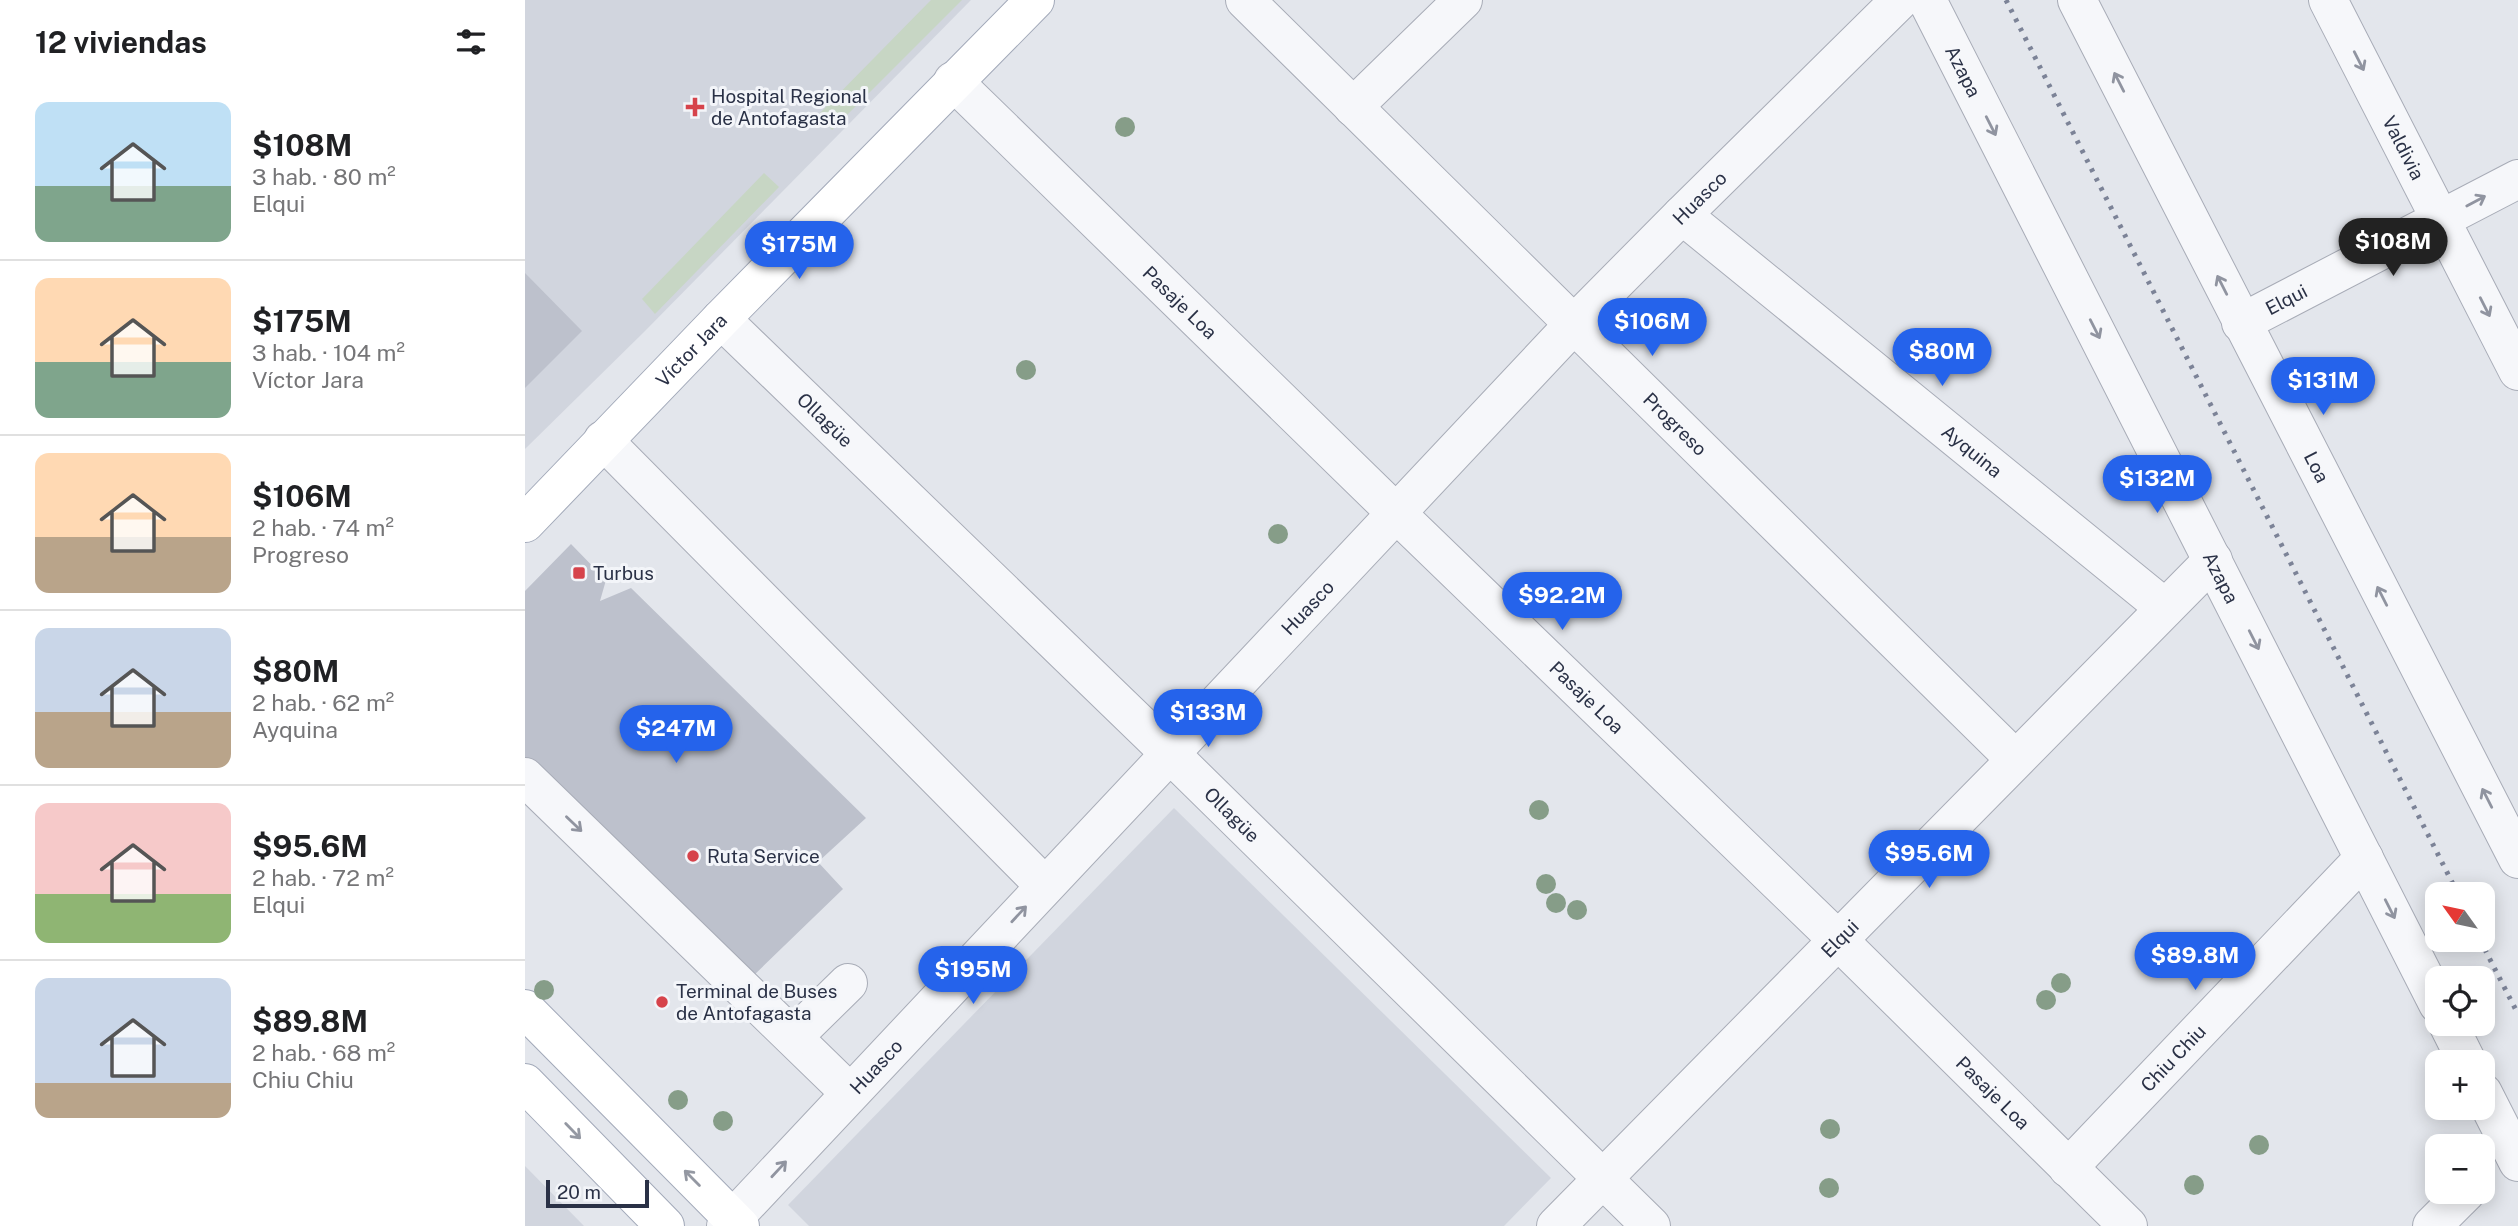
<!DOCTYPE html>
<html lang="es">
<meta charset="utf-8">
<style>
body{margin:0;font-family:"Public Sans",sans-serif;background:#f2f2f2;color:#202124;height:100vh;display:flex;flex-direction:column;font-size:26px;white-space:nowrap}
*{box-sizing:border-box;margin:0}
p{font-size:23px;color:#757577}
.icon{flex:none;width:38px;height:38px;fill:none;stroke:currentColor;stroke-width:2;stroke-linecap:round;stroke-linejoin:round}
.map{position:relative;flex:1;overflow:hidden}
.details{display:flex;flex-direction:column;background:#fff;width:525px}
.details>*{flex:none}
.needle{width:46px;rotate:303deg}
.tools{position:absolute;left:1900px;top:882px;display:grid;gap:14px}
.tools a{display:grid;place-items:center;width:70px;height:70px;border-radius:14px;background:#fff;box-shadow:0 4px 18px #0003;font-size:35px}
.scale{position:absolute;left:21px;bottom:18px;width:103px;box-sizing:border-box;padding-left:7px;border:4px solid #2a3146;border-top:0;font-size:19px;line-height:24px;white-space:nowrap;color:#2a3146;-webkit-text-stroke:5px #f3f5f9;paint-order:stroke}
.price{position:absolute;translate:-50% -60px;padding:0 16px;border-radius:24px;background:#2563eb;color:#fff;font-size:23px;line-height:46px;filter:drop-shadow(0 2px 4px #0008)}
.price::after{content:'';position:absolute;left:50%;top:42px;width:21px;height:16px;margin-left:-10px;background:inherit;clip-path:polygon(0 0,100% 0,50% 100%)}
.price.current{background:#222;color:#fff}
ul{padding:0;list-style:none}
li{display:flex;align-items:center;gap:21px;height:175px;padding:0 35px}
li+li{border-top:2px solid #e0e0e0}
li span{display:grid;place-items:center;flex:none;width:196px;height:140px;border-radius:14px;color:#555}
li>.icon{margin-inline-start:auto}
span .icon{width:84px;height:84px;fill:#fffc;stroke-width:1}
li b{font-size:30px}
h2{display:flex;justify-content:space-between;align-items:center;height:84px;padding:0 35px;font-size:30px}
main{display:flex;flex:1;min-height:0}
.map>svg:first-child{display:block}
.built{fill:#d1d5de}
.green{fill:#c7d6c4}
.building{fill:#bdc1cc}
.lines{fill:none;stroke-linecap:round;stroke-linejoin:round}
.minor-casing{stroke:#a8acb7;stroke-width:40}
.major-casing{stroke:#a2a9b9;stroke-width:40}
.minor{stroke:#f6f7fa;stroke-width:38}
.major{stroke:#fff;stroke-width:38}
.rail{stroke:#7c8397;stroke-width:5;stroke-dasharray:3.5 7;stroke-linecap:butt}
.tree{fill:#869d88}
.oneway{stroke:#9094a0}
.oneway2{stroke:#9498a2}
.poi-dot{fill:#d6434b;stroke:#f3f5f9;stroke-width:2.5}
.labels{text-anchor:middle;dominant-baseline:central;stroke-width:6;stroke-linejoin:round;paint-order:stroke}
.street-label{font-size:19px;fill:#2a3146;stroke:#f3f5f9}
.poi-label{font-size:19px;fill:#2a3146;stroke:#f3f5f9;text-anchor:start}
</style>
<main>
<section class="details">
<h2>12 viviendas<svg class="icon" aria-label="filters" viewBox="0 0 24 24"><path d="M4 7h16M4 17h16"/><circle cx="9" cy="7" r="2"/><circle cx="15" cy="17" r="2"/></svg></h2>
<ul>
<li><span style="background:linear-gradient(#bfe0f5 60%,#7fa58c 0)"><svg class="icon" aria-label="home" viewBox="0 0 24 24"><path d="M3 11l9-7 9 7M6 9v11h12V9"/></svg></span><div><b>$108M</b><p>3 hab. · 80 m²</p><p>Elqui</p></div></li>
<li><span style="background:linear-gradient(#ffd9b3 60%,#7fa58c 0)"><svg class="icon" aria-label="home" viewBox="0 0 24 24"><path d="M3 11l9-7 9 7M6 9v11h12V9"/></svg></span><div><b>$175M</b><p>3 hab. · 104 m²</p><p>Víctor Jara</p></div></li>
<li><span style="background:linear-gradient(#ffd9b3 60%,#b9a48a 0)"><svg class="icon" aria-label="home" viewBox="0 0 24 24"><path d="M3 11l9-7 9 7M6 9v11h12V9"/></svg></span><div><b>$106M</b><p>2 hab. · 74 m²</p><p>Progreso</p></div></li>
<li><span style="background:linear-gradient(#c9d6e8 60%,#b9a48a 0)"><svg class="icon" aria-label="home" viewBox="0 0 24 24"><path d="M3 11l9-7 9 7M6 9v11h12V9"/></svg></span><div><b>$80M</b><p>2 hab. · 62 m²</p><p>Ayquina</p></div></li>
<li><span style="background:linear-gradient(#f6c9c9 65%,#8fb573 0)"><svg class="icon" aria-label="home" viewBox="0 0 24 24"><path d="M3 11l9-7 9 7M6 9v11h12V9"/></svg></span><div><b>$95.6M</b><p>2 hab. · 72 m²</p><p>Elqui</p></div></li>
<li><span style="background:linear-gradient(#c9d6e8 75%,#b9a48a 0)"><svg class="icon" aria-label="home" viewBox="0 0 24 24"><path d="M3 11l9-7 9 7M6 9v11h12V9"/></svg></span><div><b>$89.8M</b><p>2 hab. · 68 m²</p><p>Chiu Chiu</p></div></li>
</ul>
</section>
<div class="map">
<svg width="1993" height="1226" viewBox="0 0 1993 1226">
<rect width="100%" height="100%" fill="#e3e6ec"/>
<g class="built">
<path d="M0 0H446L119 332 0 449Z"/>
<path d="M649 808 1026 1178 979 1226H284L263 1205Z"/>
<path d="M0 1166 59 1226H0Z"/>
</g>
<g class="green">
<path d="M406 0H437L307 130 294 114Z"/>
<path d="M239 173 254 187 130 314 117 299Z"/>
</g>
<g class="building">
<path d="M0 273 57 331 0 388Z"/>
<path d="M46 544 81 580 75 601 106 588 341 818 293 862 318 889 226 978 0 757V591Z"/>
</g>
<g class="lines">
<g class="minor-casing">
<g id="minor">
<path id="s1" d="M720 0 1490 759"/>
<path id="s2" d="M1402 0 1913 1004"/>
<path id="s3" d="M1552 0 1993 859"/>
<path id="s4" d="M1803 0 1993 371"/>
<path id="s5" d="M428 81 870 512 1313 940 1603 1226"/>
<path d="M828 107 938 0"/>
<path id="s6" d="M1157 215 1640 608"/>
<path id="s7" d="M196 319 624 733 1126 1226"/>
<path id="s8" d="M1716 323 1993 179"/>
<path d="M78 440 520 886"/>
<path d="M0 777 325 1093"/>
<path d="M1923 1024 1942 1062"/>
<path d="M268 1037 323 983"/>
<path d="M1958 1093 1993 1162"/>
<path id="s9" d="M1543 1168 1839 858"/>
<path id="s10" d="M201 1226 1050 323 1157 215 1375 0"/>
<path id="s11" d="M1031 1226 1688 560"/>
<path d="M1907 1226 1941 1192"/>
</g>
</g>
<g class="major-casing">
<g id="major">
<path id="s12" d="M0 523 196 319 510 0"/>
<path d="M0 1009 215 1226"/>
<path d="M0 1083 140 1226"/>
</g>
</g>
<use href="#minor" class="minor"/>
<use href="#major" class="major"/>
<g class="rail">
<path d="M1481 0 1933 894"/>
<path d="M1955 940 1993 1014"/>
</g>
</g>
<g class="tree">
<circle cx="600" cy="127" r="10"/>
<circle cx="501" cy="370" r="10"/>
<circle cx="753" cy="534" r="10"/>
<circle cx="1014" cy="810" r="10"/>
<circle cx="1021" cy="884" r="10"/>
<circle cx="1031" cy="903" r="10"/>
<circle cx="1052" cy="910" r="10"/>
<circle cx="1536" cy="983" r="10"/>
<circle cx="19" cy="990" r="10"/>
<circle cx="1521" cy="1000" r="10"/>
<circle cx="153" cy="1100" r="10"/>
<circle cx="198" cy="1121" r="10"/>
<circle cx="1305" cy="1129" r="10"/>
<circle cx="1734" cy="1145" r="10"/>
<circle cx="1669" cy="1185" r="10"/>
<circle cx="1304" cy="1188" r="10"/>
</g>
<defs><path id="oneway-shaft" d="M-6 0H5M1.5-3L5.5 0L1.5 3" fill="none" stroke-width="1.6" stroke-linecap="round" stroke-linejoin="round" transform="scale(1.75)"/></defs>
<g class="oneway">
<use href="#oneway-shaft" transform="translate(1834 61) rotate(63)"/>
<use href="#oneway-shaft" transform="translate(1594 82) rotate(-117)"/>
<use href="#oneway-shaft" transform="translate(1466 126) rotate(63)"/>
<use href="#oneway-shaft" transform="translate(1951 201) rotate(-28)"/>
<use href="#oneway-shaft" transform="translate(1697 285) rotate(-117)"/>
<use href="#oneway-shaft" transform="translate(1960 307) rotate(63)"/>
<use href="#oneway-shaft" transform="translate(1570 329) rotate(63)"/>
<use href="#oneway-shaft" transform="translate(1857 596) rotate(-117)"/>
<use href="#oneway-shaft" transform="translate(1729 640) rotate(63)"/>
<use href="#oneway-shaft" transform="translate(1962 798) rotate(-117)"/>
<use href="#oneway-shaft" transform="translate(49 824) rotate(44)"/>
<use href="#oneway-shaft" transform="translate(1865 909) rotate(63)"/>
<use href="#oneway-shaft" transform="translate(494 914) rotate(-47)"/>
<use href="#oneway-shaft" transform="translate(254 1169) rotate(-47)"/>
</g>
<g class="oneway2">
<use href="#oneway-shaft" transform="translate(48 1131) rotate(46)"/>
<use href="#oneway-shaft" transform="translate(167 1178) rotate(-135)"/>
</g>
<g class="poi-dot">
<path d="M166.5 96.5h7v7h7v7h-7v7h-7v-7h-7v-7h7z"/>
<rect x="47" y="566" width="14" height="14" rx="3.5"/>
<circle cx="168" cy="856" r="7"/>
<circle cx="137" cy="1002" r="7"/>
</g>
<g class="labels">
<g class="street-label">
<text stroke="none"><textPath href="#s2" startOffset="80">Azapa</textPath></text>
<text stroke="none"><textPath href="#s4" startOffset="166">Valdivia</textPath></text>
<text stroke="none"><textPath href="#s10" startOffset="1416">Huasco</textPath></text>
<text stroke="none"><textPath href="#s8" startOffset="51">Elqui</textPath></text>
<text stroke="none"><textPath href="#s5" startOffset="317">Pasaje Loa</textPath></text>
<text stroke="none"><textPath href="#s12" startOffset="240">Víctor Jara</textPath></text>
<text stroke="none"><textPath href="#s7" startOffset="145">Ollagüe</textPath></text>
<text stroke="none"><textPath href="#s1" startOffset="604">Progreso</textPath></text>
<text stroke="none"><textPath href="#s6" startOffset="374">Ayquina</textPath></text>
<text stroke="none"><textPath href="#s3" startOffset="525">Loa</textPath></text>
<text stroke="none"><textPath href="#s2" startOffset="648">Azapa</textPath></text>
<text stroke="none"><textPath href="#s10" startOffset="849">Huasco</textPath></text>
<text stroke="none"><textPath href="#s5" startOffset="884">Pasaje Loa</textPath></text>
<text stroke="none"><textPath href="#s7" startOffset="712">Ollagüe</textPath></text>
<text stroke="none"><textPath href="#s11" startOffset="404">Elqui</textPath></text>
<text stroke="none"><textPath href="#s9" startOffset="152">Chiu Chiu</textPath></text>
<text stroke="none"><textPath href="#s10" startOffset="219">Huasco</textPath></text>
<text stroke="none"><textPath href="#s5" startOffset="1451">Pasaje Loa</textPath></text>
</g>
<g class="poi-label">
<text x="186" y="96">Hospital Regional<tspan x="186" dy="22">de Antofagasta</tspan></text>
<text x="68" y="573">Turbus</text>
<text x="182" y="856">Ruta Service</text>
<text x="151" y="991">Terminal de Buses<tspan x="151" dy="22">de Antofagasta</tspan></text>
</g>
</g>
</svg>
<div class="tools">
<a><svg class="needle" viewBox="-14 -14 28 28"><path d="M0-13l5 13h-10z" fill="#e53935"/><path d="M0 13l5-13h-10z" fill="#757577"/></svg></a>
<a><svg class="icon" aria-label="locate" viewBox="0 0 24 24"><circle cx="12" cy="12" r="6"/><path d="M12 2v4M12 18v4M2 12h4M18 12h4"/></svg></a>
<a>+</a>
<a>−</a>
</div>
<div class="scale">20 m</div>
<b class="price current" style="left:1868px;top:278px">$108M</b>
<b class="price" style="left:274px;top:281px">$175M</b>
<b class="price" style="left:1127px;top:358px">$106M</b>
<b class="price" style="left:1417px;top:388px">$80M</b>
<b class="price" style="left:1798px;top:417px">$131M</b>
<b class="price" style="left:1632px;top:515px">$132M</b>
<b class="price" style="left:1037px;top:632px">$92.2M</b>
<b class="price" style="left:683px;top:749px">$133M</b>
<b class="price" style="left:151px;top:765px">$247M</b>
<b class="price" style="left:1404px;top:890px">$95.6M</b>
<b class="price" style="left:1670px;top:992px">$89.8M</b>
<b class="price" style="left:448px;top:1006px">$195M</b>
</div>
</main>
